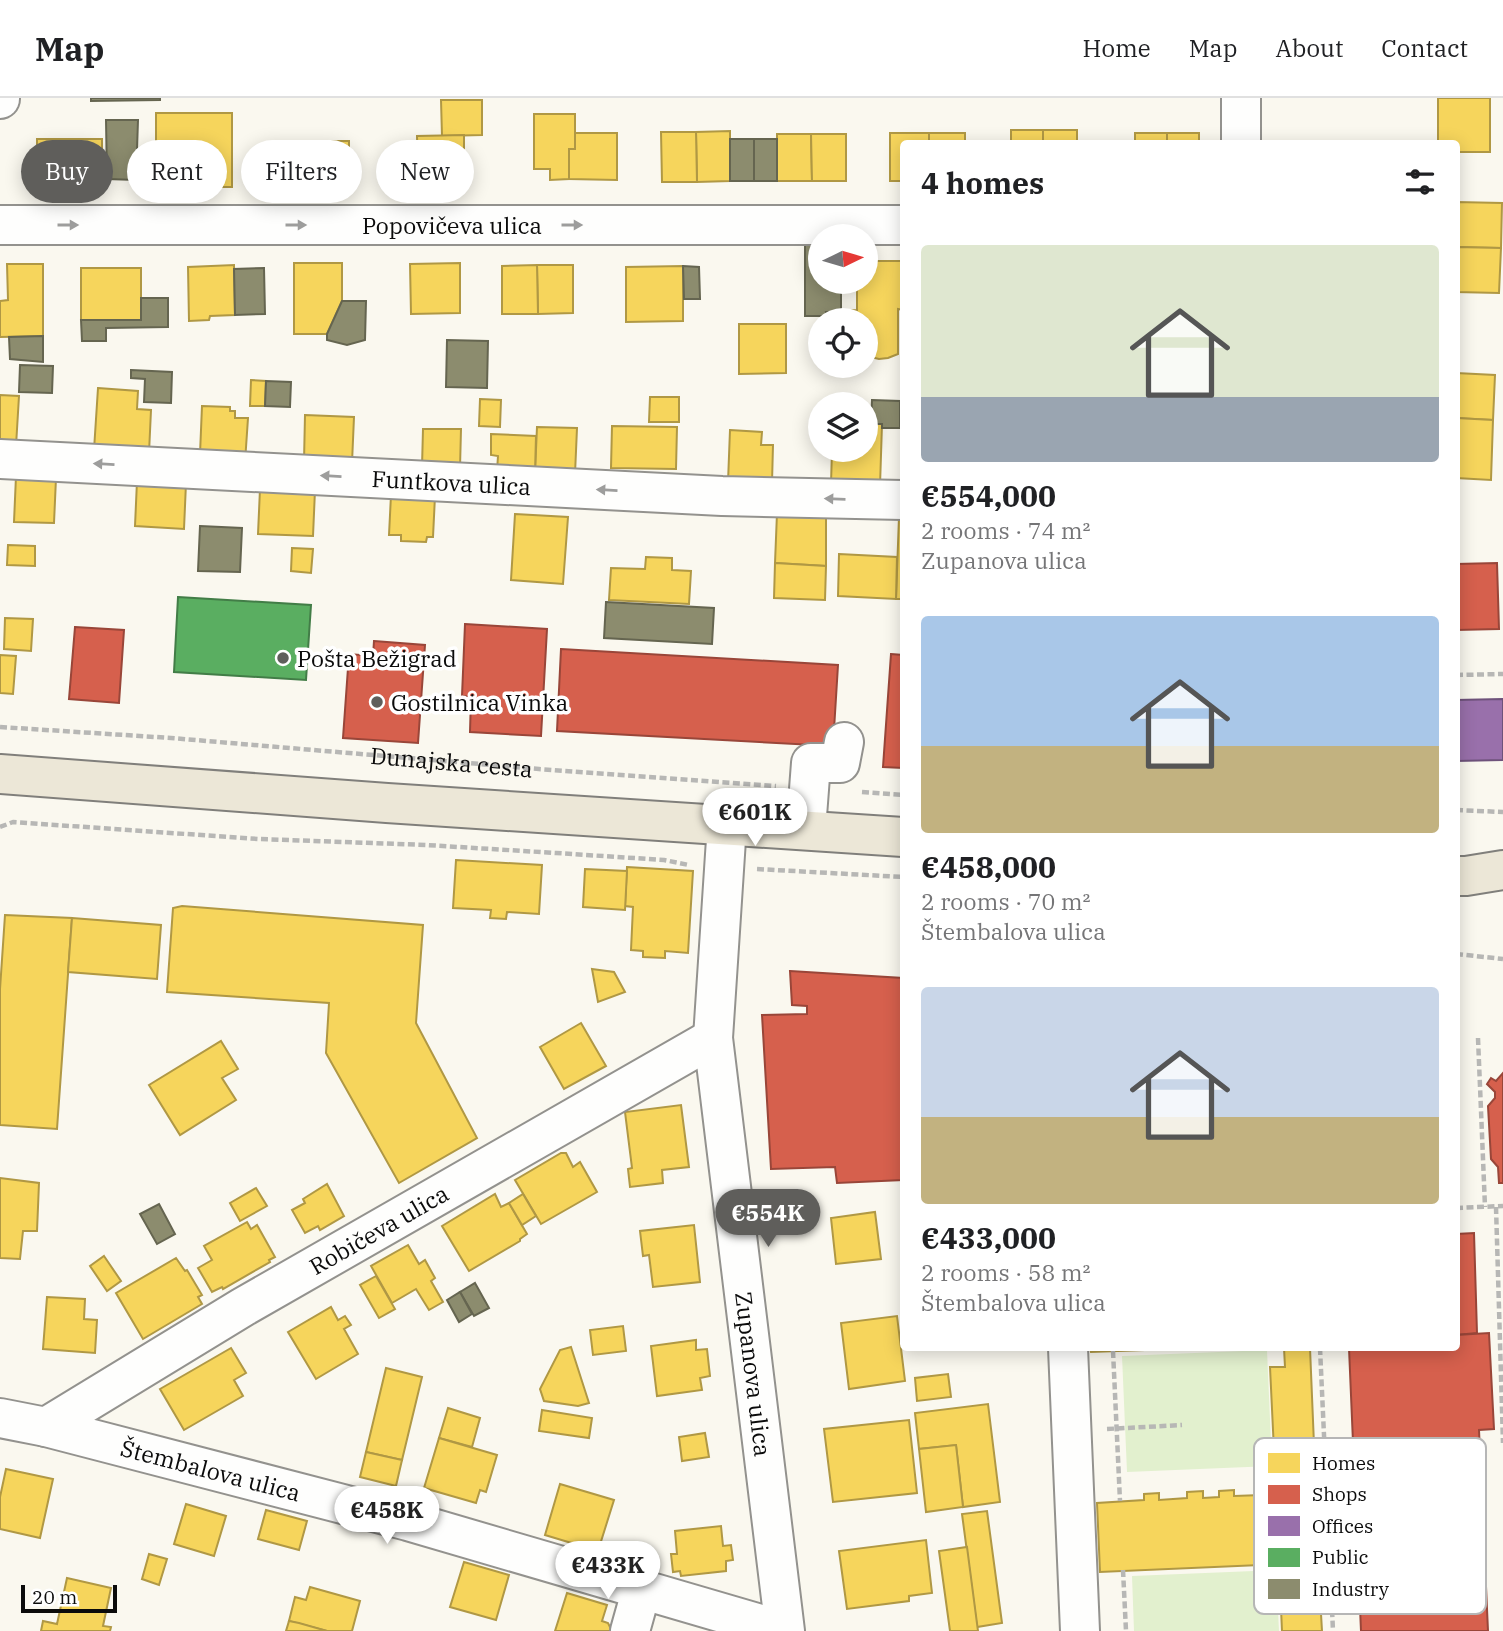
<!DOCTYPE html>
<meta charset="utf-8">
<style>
body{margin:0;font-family:"IBM Plex Serif",serif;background:#f2f2f2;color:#202124;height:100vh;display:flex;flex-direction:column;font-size:26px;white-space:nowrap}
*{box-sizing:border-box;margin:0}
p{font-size:23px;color:#757577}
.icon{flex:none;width:38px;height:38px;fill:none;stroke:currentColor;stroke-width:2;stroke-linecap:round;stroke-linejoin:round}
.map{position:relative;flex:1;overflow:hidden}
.panel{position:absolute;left:900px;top:42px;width:560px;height:1211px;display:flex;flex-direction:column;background:#fff;border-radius:7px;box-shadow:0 4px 18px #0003}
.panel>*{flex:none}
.banner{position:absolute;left:21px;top:42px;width:665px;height:63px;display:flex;gap:14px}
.needle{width:46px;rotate:85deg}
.buttons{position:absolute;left:808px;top:126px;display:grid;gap:14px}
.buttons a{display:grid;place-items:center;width:70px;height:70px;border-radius:50%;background:#fff;box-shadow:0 4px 18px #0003;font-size:35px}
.scale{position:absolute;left:21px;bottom:18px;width:96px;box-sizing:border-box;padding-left:7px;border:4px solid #0b0b0b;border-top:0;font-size:19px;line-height:24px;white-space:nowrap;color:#0b0b0b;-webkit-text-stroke:5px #fff;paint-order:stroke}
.price{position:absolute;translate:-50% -60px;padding:0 16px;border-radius:24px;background:#fff;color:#222;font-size:23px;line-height:46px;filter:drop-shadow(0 2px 4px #0008)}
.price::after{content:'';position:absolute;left:50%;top:42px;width:21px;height:16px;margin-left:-10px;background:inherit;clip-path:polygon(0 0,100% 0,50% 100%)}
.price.selected{background:#5f5e5b;color:#fff}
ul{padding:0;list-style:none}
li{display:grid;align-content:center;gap:14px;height:371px;padding:0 21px}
li span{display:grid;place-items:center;height:217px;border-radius:7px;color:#555}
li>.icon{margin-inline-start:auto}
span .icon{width:126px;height:126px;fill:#fffc;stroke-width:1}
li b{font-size:30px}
h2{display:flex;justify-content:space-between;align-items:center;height:84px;padding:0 21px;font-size:30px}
.chip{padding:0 24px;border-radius:32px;background:#fff;box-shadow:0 4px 18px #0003;font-size:24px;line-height:63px}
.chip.selected{background:#5f5e5b;color:#fff}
header{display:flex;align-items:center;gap:42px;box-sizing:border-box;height:98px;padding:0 35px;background:#fff;border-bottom:2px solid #e0e0e0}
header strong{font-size:33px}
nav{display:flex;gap:38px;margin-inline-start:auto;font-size:24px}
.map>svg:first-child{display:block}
.green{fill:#e2f0ce}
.homes{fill:#f6d55c;stroke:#b09844;stroke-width:2}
.shops{fill:#d6604d;stroke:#994639;stroke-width:2}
.offices{fill:#9970ab;stroke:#6e527b;stroke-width:2}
.public{fill:#5aae61;stroke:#427d47;stroke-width:2}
.industry{fill:#8c8c6e;stroke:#656550;stroke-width:2}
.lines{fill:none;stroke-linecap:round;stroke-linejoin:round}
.minor-casing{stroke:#93928e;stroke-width:42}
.major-casing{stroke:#807f7b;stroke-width:42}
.path{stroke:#b7b7b5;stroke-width:4.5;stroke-dasharray:7 3.5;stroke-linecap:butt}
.minor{stroke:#fefefd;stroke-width:38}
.major{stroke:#ece7d7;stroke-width:38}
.oneway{fill:#9d9d9c}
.poi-dot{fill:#5f5e5b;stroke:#fff;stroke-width:2.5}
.labels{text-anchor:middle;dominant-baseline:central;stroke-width:7;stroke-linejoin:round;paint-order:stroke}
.street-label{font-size:23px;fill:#0b0b0b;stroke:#fff}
.poi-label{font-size:23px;fill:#0b0b0b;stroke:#fff;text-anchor:start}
.key{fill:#fff;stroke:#b6b6b6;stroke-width:2}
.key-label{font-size:19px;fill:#0b0b0b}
</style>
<header>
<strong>Map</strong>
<nav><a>Home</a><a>Map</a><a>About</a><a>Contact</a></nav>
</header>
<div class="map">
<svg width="1503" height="1533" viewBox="0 0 1503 1533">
<rect width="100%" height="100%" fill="#faf8ef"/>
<g class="green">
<path d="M1267 1252 1272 1368 1127 1374 1122 1258Z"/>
<path d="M1276 1472 1279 1533H1134L1132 1478Z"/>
</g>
<g class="homes">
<path d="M1438 0H1490V54H1456V46H1438Z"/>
<path d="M441 2H482V37L442 38Z"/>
<rect x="156" y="15" width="76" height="74"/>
<path d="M534 16H575V51H569V81L550 82V71H534Z"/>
<rect x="1011" y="32" width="32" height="14"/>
<rect x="1043" y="32" width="34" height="14"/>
<path d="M730 33V83L697 84 696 34Z"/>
<path d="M661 34H696L697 84H662Z"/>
<path d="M575 35H617V82L569 81V51H575Z"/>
<path d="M890 35H929V46H903V83H890Z"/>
<rect x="929" y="35" width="36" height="11"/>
<rect x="1135" y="35" width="32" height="11"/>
<rect x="1167" y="35" width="32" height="11"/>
<path d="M777 36H811L812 83H777Z"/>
<path d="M811 36H846V83H812Z"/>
<path d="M464 37V81H418L417 38Z"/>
<path d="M37 41H102V80H85V87H56V80H37Z"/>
<path d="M280 43H349V84L280 85Z"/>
<path d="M1456 104 1502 105 1501 150 1456 149Z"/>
<path d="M1456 149 1501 150 1499 195 1456 194Z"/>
<path d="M866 163H903V212L898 211V256L888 260 879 261 866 258V222H828L826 214 857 212V184H866Z"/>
<path d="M294 165H342V203L327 236H294Z"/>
<path d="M460 165V215L411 216 410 166Z"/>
<path d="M7 166H43V238L0 239V203L8 202Z"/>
<path d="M234 167 235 217 210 218 209 222 189 223 188 169Z"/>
<path d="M537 167H573V215L538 216Z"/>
<path d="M537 167 538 216H502V168Z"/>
<path d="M683 168V223L626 224V169Z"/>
<rect x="81" y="170" width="60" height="52"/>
<path d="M739 226H786V275L739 276Z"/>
<path d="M1456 275 1495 277 1493 322 1456 320Z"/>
<path d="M251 282 266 283 265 308H250Z"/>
<path d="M98 290 138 293 137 311 151 312 149 355 94 352Z"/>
<path d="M0 297 19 298 16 348 0 347Z"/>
<path d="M650 299H679V324H649Z"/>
<path d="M480 301 501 302 500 329 479 328Z"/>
<path d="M202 308 230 309V313H235V320H248L245 364 200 356Z"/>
<path d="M305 317 354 319 352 365 304 363Z"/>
<path d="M1456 320 1493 322 1491 382 1456 380Z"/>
<path d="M866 326H882L880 388 831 386 832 352H866Z"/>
<path d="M612 328 677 329 676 371 611 370Z"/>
<path d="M537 329 577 330 575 376 535 374Z"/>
<path d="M423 331H461L460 370 422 369Z"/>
<path d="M730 332 762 334 761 347H773L772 385 728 384Z"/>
<path d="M491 336 536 338 535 374 497 373 498 358 491 357Z"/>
<path d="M16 378 56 380 54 425 14 424Z"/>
<path d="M137 383 186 385 184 431 135 428Z"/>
<path d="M260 391 315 392 313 438 258 436Z"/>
<path d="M391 397 435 398 433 439H427L426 444 401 443V437H389Z"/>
<path d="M777 415 826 417V468L775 465Z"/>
<path d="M515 416 568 419 563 486 511 482Z"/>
<path d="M899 419H903V501H896Z"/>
<path d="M8 447 35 448V468L7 467Z"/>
<path d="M292 450 313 451 311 475 291 473Z"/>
<path d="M839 456 897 459 896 501 838 498Z"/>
<path d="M646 459 672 460V472L691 473 689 506 609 502 611 470 645 471Z"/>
<path d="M775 465 826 468 825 502 774 500Z"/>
<path d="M5 520 33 521 31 553 4 551Z"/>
<path d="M0 557 16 558 13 596 0 595Z"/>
<path d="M456 762 542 767 539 816 507 814 506 821 490 820 491 812 453 810Z"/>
<path d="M627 769 693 773 688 855 665 853V860L643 859V853L631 852 633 809 625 808Z"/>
<path d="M585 771 627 773 625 812 583 809Z"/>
<path d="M182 808 423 827 416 925 477 1040 399 1085 326 955 329 905 167 894 173 810Z"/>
<path d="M5 817 72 820 57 1031 0 1027V891Z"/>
<path d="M72 820 161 827 157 881 68 874Z"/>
<path d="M592 871 614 874 625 894 598 904Z"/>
<path d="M581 925 606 968 564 991 540 949Z"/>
<path d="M221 943 238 971 222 980 236 1002 180 1037 149 987Z"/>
<path d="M681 1007 689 1069 662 1072 663 1085 630 1089 628 1071 632 1070 625 1014Z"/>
<path d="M561 1055H566L573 1069 580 1064 597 1094 541 1126 515 1082Z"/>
<path d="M0 1080 39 1085 37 1133H23L20 1161 0 1160Z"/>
<path d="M327 1086 344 1118 320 1132 318 1128 305 1135 292 1112 305 1105 303 1101Z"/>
<path d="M256 1090 267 1108 240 1123 230 1105Z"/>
<path d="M495 1096 501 1109 509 1105 527 1136 520 1141V1143L469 1173 442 1128Z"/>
<path d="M523 1096 536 1118 522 1127 509 1105Z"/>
<path d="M875 1114 881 1161 836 1166 831 1120Z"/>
<path d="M247 1124 251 1131 257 1127 275 1159 269 1162 270 1164 223 1191 222 1189 212 1194 198 1170 212 1162 204 1148Z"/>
<path d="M694 1127 700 1184 653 1189 649 1157 643 1158 640 1133Z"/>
<path d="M408 1147 419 1166 425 1162 435 1180 431 1183 443 1204 429 1212 416 1191 392 1205 371 1168Z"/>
<path d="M104 1158 121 1183 107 1193 90 1168Z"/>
<path d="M176 1160 185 1173 187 1172 202 1197 198 1199 202 1206 143 1241 116 1195Z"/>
<path d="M376 1178 395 1211 379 1220 360 1187Z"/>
<path d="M47 1199 85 1201 84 1221 97 1222 95 1255 43 1251Z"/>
<path d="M331 1209 338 1222 345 1218 351 1227 344 1231 358 1256 316 1281 288 1234Z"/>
<path d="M897 1218 905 1283 849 1291 841 1225Z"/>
<path d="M623 1228 626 1253 593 1257 590 1232Z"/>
<path d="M696 1242V1252L707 1251 710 1278 700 1280 702 1292 657 1298 651 1248Z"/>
<path d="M571 1249 589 1305 578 1308 544 1303 540 1291 560 1252Z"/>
<path d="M231 1250 246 1275 234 1282 243 1298 184 1332 160 1291Z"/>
<path d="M1090 1250H1200L1091 1254Z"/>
<path d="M1284 1250H1310L1316 1395 1291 1396 1290 1373 1275 1374 1270 1269H1285Z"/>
<path d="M386 1270 422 1279 402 1362 366 1354Z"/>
<path d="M948 1276 951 1299 917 1303 915 1280Z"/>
<path d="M988 1306 1000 1404 963 1409 956 1347 919 1351 915 1315Z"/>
<path d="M448 1310 480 1320 472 1349 439 1340Z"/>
<path d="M542 1312 592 1320 589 1340 539 1333Z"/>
<path d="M909 1322 917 1395 833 1404 824 1331Z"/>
<path d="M705 1335 709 1359 682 1363 679 1339Z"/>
<path d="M439 1340 497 1357 486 1394 480 1392 476 1405 424 1390Z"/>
<path d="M956 1347 963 1409 926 1414 919 1351Z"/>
<path d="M366 1354 402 1362 396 1388 360 1379Z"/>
<path d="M6 1371 53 1381 40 1440 0 1431V1399Z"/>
<path d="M560 1386 614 1402 598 1453 545 1437Z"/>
<path d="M1278 1390V1397L1323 1395 1327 1464 1100 1474 1097 1405 1144 1402V1396L1159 1395V1402L1187 1400V1394L1203 1393V1400L1219 1399V1393L1234 1392V1398L1262 1397V1391Z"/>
<path d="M186 1406 226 1418 214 1458 174 1446Z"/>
<path d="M266 1412 307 1423 299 1452 258 1441Z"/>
<path d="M987 1413 1002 1525 977 1529 962 1416Z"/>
<path d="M721 1428 723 1448 731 1447 733 1462 726 1463V1473L681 1478 680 1473 673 1474 671 1456H677L675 1433Z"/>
<path d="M926 1442 932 1495 909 1498V1503L847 1511 839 1453Z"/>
<path d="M967 1449 978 1533H950L939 1453Z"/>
<path d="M149 1456 167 1461 159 1487 142 1481Z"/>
<path d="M1294 1460H1311V1465L1318 1464 1322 1533H1282L1280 1488 1295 1487Z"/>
<path d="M464 1464 509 1477 496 1522 450 1509Z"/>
<path d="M67 1480 111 1490 103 1528 111 1529 110 1533H41L43 1523 57 1526Z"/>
<path d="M310 1489 360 1503 352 1533H327L289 1523 295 1499 306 1502Z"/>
<path d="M567 1495 607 1507 602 1523 608 1525 612 1533H555Z"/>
<path d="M289 1523 299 1525 327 1533H286Z"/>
</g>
<g class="shops">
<path d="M1497 465 1499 531 1456 532V466Z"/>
<path d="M465 526 547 531 541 638 470 634 471 599 462 598Z"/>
<path d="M75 529 124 532 119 605 69 601Z"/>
<path d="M374 543 425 547 418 645 343 640 349 556 373 558Z"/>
<path d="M561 551 838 567 833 648 557 633Z"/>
<path d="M891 556 903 557V670L883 669Z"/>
<path d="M790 873 903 880V1082L837 1085 835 1069 771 1071 762 917 807 916V908L792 907Z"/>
<path d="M1503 975V1085H1499L1498 1069 1491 1061 1488 1008 1495 1000V994L1487 986 1491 980 1496 983Z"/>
<path d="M1474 1135 1477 1235 1456 1237V1136Z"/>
<path d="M1489 1235 1494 1331 1479 1332 1488 1533H1361L1349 1250H1456V1237Z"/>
</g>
<path class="offices" d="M1503 601V662L1456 663V602Z"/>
<path class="public" d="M178 499 311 507 306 582 174 574Z"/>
<g class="industry">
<path d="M91 0H160V2L91 3Z"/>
<path d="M106 22H138L136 82 107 81Z"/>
<rect x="730" y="41" width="24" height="42"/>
<rect x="754" y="41" width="23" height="42"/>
<path d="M805 147H821V184H841V214H826L827 218H805Z"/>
<path d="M683 168 699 169 700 201H684Z"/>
<path d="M264 170 265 216 235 217 234 171Z"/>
<path d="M141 200H168V229L106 230V243H82L81 222H141Z"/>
<path d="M342 203H366L365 242 347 247 327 242V236Z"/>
<path d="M43 238V264L10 261 9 239Z"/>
<path d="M447 242 488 243 487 290 446 289Z"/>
<path d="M20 267 53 268 52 295 19 294Z"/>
<path d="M131 272 172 274 171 305 144 304 145 281 131 280Z"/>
<path d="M266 283 291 284 290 309 265 308Z"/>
<path d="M872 302 900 303V330H882V326H871Z"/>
<path d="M200 428 242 430 240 474 198 473Z"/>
<path d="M606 504 714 510 712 546 604 540Z"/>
<path d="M159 1106 175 1136 157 1146 140 1116Z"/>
<path d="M475 1185 489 1210 474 1218 460 1194Z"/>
<path d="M460 1194 472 1216 459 1224 447 1202Z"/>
</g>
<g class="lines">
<g class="minor-casing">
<g id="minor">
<path d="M1241 0V46"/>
<path d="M0 1V0"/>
<path id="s2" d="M0 127H903"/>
<path id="s3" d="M0 361 722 398 903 402"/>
<path id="s4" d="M727 726 713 940 785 1533"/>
<path d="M806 731 811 665H840L844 644"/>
<path d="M1068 1250 1080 1533"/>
<path id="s5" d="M0 1320 46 1329 408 1423 784 1533"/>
<path id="s6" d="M46 1329 243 1209 713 940"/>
<path d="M630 1533 642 1490"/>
</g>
</g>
<g class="major-casing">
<g id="major">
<path d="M0 676 387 705 903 739"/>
<path d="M1456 778H1466L1503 772"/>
</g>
</g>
<g class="path">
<path d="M1456 577 1503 576"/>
<path id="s1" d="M0 629 171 640 539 671 776 688"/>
<path d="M862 694 903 697"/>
<path d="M1456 712 1503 714"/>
<path d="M0 729 13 724 258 741 426 747 556 755 664 762 689 767"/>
<path d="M757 771 903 779"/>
<path d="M1456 856 1503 861"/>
<path d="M1478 940 1485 1109"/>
<path d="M1496 1109 1503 1345"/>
<path d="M1456 1110 1503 1108"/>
<path d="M1320 1250 1333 1533"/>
<path d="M1113 1253 1120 1403"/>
<path d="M1107 1331 1182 1327"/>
<path d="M1123 1472 1126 1533"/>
</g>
<use href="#minor" class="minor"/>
<use href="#major" class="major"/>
</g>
<defs><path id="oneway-solid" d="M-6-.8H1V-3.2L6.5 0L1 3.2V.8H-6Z" transform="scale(1.75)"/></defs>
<g class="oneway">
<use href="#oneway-solid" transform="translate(68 127)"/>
<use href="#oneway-solid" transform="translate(296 127)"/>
<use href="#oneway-solid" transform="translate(572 127)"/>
<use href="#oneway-solid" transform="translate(104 366) rotate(-177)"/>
<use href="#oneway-solid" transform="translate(331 378) rotate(-177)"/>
<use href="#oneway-solid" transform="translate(607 392) rotate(-177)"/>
<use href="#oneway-solid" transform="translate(835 401) rotate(-178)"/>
</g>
<g class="poi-dot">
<circle cx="283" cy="560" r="7"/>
<circle cx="377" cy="604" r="7"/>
</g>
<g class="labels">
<g class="street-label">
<text stroke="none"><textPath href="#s2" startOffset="452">Popovičeva ulica</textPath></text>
<text stroke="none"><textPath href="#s3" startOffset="452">Funtkova ulica</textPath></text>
<text stroke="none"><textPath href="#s1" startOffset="453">Dunajska cesta</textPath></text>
<text stroke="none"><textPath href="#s6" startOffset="387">Robičeva ulica</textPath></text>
<text stroke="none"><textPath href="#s4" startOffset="553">Zupanova ulica</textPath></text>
<text stroke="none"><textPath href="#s5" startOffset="217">Štembalova ulica</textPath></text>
</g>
<g class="poi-label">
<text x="297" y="560">Pošta Bežigrad</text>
<text x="391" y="604">Gostilnica Vinka</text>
</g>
</g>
<rect x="1254" y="1340" width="232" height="176" rx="10" class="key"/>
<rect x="1268" y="1355" width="32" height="20" fill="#f6d55c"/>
<rect x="1268" y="1387" width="32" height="19" fill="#d6604d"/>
<rect x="1268" y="1418" width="32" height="20" fill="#9970ab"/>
<rect x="1268" y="1450" width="32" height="19" fill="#5aae61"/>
<rect x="1268" y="1481" width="32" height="20" fill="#8c8c6e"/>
<g class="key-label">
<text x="1312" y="1372">Homes</text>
<text x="1312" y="1403">Shops</text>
<text x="1312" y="1435">Offices</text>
<text x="1312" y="1466">Public</text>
<text x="1312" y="1498">Industry</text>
</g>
</svg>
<div class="buttons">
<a><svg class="needle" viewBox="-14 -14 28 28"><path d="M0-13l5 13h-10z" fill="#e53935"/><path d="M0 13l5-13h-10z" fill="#757577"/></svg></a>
<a><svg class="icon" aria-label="locate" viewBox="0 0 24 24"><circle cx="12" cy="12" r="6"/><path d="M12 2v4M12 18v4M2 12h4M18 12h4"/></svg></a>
<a><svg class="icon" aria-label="layers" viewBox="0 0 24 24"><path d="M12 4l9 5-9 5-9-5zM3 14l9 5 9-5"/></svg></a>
</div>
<div class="scale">20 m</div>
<b class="price" style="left:755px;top:750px">€601K</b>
<b class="price selected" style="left:768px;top:1151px">€554K</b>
<b class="price" style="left:387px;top:1448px">€458K</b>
<b class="price" style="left:608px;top:1503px">€433K</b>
<div class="banner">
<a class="chip selected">Buy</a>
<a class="chip">Rent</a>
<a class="chip">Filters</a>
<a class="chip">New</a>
</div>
<section class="panel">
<h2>4 homes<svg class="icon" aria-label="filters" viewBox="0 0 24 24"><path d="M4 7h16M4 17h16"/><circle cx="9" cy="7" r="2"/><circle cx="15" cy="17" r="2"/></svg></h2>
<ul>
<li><span style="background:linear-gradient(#dfe7d0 70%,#9aa5b1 0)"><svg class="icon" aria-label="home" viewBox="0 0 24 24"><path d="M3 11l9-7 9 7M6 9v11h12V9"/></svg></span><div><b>€554,000</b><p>2 rooms · 74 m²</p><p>Zupanova ulica</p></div></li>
<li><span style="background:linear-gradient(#a9c7e8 60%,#c2b280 0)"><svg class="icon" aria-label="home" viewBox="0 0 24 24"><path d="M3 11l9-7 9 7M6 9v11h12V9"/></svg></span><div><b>€458,000</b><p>2 rooms · 70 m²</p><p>Štembalova ulica</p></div></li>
<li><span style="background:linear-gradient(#c9d6e8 60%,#c2b280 0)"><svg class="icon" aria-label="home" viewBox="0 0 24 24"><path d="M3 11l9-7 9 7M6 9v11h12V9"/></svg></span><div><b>€433,000</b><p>2 rooms · 58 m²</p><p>Štembalova ulica</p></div></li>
</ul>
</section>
</div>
